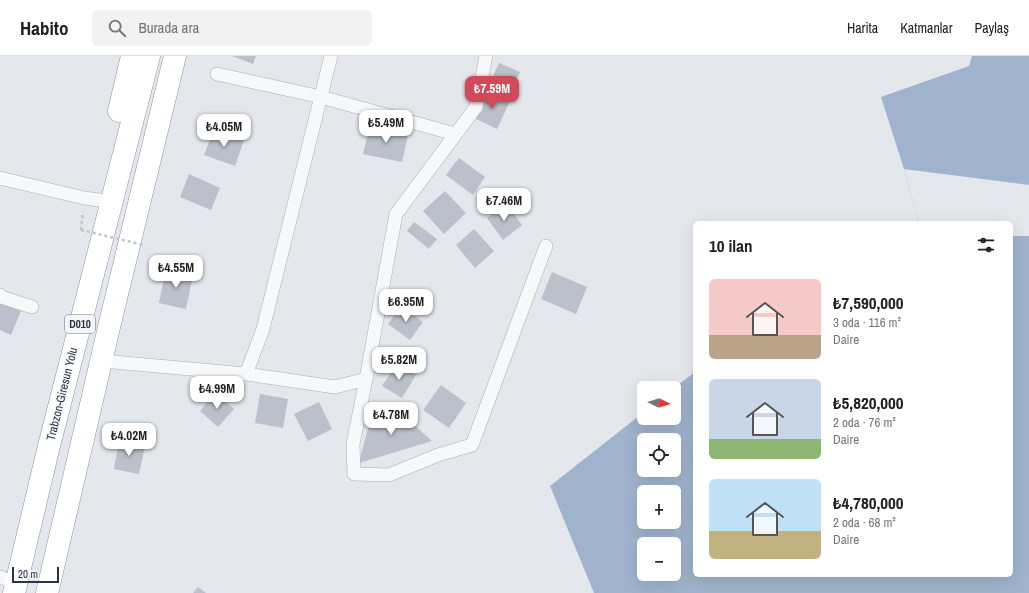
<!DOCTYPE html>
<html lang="tr">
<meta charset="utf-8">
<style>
body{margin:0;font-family:"Archivo Narrow",sans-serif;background:#f2f2f2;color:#202124;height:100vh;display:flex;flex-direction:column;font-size:15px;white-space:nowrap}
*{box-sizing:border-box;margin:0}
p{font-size:13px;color:#757577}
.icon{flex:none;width:22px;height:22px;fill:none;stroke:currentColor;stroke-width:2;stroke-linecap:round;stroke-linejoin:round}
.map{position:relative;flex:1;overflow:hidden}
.drawer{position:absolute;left:693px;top:165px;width:320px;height:356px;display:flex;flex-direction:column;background:#fff;border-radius:6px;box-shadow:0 4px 16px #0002}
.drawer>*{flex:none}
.needle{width:26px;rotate:95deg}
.tools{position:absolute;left:637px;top:325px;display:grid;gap:8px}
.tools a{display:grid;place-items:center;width:44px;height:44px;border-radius:6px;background:#fff;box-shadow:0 4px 16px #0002;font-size:20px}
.scale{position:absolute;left:12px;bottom:10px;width:47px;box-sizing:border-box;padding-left:4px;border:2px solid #2b3445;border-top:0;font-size:11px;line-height:14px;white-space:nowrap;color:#2b3445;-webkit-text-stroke:3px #f4f6f9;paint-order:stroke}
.price{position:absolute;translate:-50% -34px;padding:0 9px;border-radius:8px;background:#fff;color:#222;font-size:13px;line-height:26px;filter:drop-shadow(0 1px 2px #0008)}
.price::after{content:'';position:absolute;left:50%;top:24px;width:12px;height:9px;margin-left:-6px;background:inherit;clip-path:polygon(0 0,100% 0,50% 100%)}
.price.active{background:#d1495b;color:#fff}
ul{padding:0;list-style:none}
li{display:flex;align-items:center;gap:12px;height:100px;padding:0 16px}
li span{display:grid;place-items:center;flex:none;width:112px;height:80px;border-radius:6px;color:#555}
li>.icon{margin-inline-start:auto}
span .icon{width:48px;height:48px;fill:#fffc;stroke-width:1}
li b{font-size:17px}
h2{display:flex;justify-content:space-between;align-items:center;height:48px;padding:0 16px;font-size:17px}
header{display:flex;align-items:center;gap:24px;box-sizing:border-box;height:56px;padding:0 20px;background:#fff;border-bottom:1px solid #e0e0e0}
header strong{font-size:19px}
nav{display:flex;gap:22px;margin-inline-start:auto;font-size:14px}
.search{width:280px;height:36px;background:#f2f2f2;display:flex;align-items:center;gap:10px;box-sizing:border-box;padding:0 14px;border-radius:6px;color:#757577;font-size:15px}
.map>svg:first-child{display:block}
.water{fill:#9fb4cc;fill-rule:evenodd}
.pier{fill:#e4e7ec}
.building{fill:#bbc0ca}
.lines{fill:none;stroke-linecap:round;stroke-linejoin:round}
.street-casing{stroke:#a9aeb7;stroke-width:14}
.highway-casing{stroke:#8b94a3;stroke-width:23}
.path{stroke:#c2c5cb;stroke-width:2.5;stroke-dasharray:3 3;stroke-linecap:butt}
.street{stroke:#f7f8fa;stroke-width:13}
.highway{stroke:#fff;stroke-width:22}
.path-bridge{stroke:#c2c5cb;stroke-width:2.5;stroke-dasharray:3 3;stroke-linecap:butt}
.labels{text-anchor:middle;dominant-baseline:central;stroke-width:3;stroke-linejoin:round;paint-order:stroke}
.shield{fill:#f4f6f9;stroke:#676e7b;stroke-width:1}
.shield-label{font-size:11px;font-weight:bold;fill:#2b3445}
.street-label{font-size:12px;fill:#2b3445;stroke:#f4f6f9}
</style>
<header>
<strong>Habito</strong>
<div class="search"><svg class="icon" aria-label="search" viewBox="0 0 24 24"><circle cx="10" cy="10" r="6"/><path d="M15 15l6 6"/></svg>Burada ara</div>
<nav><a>Harita</a><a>Katmanlar</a><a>Paylaş</a></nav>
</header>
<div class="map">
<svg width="1029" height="537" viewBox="0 0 1029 537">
<rect width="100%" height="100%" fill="#e4e7ec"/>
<path class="water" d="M972 0H1029V537H594L550 430 644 356V362H674V332L695 316V519H1011V167H919L904 113 881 41 969 10ZM644 384H674V414H644ZM644 436H674V466H644ZM644 488H674V518H644Z"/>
<path class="pier" d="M904 113 1029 129V180H1011V167H919Z"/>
<g class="building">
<path d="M232 0H256L253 8Z"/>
<path d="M499 7 520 16 512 34 491 25Z"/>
<path d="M487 34 510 45 497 73 474 62Z"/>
<path d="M370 70 408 79 402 106 363 98Z"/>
<path d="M214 73 244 84 235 110 204 99Z"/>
<path d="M459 102 485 121 473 139 446 119Z"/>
<path d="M189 118 220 132 211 154 180 141Z"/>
<path d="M445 135 466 157 444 178 423 155Z"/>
<path d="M506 147 522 169 503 184 487 162Z"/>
<path d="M414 166 437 183 429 193 407 175Z"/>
<path d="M474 173 494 195 475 212 456 189Z"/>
<path d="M166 213 193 219 186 253 159 247Z"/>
<path d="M552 216 587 231 576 258 541 243Z"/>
<path d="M0 247 21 255 11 279 0 274Z"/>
<path d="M401 250 423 266 410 284 388 268Z"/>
<path d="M397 307 416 319 402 342 382 330Z"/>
<path d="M441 329 466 347 449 372 423 354Z"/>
<path d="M215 337 234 353 218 371 200 355Z"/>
<path d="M260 338 288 343 283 372 255 367Z"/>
<path d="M319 346 332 373 308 385 294 358Z"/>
<path d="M396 353 432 385 359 407 371 361Z"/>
<path d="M119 385 145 390 139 418 114 413Z"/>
<path d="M198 531 206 537H193Z"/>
</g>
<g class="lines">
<g class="street-casing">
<g id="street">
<path d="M217 18 321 41 455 78"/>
<path d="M0 122 84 142 99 144"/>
<path d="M0 239 1 241 32 251"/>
<path d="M102 305 246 318 335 331 366 323 396 158 476 51 486 0"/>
<path d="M246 318 263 273 331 0"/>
<path d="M366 323 353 388 354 418 389 419 438 399 472 389 546 190"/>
<path d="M0 521 16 527"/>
</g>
</g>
<g class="highway-casing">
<g id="highway">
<path d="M119 55 132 0"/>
<path d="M14 537 48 394 149 0"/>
<path d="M47 537 110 267 175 0"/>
</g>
</g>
<path class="path" d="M81 174 83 156"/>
<use href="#street" class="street"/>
<use href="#highway" class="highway"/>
<path class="path-bridge" d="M81 174 144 189"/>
</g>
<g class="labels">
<rect class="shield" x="65" y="259" width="30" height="18" rx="3"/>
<g class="shield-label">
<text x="80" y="268">D010</text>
</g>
<g class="street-label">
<text transform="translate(62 338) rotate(-76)">Trabzon-Giresun Yolu</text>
</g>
</g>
</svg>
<div class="tools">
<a><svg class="needle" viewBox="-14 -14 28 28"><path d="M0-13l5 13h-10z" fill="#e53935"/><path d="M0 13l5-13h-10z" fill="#757577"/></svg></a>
<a><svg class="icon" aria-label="locate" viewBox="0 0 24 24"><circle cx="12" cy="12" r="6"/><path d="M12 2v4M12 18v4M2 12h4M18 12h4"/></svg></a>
<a>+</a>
<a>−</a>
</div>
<div class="scale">20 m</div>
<b class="price active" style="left:492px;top:54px">₺7.59M</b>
<b class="price" style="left:386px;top:88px">₺5.49M</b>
<b class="price" style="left:224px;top:92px">₺4.05M</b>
<b class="price" style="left:504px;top:166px">₺7.46M</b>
<b class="price" style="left:176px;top:233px">₺4.55M</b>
<b class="price" style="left:406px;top:267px">₺6.95M</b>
<b class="price" style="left:399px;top:325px">₺5.82M</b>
<b class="price" style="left:217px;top:354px">₺4.99M</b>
<b class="price" style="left:391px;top:380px">₺4.78M</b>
<b class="price" style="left:129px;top:401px">₺4.02M</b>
<section class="drawer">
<h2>10 ilan<svg class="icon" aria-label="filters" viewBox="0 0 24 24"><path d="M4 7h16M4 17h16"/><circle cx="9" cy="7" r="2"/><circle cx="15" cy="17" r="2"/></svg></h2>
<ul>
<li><span style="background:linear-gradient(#f6c9c9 70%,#b9a48a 0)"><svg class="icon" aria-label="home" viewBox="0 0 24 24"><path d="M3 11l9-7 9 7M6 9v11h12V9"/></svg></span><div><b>₺7,590,000</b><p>3 oda · 116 m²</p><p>Daire</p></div></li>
<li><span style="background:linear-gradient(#c9d6e8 75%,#8fb573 0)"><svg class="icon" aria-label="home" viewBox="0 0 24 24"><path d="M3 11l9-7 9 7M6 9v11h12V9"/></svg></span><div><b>₺5,820,000</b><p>2 oda · 76 m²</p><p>Daire</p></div></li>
<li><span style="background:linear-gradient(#bfe0f5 65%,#c2b280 0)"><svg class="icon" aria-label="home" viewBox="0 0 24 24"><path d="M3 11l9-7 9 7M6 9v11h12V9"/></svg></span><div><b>₺4,780,000</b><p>2 oda · 68 m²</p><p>Daire</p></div></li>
</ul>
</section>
</div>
